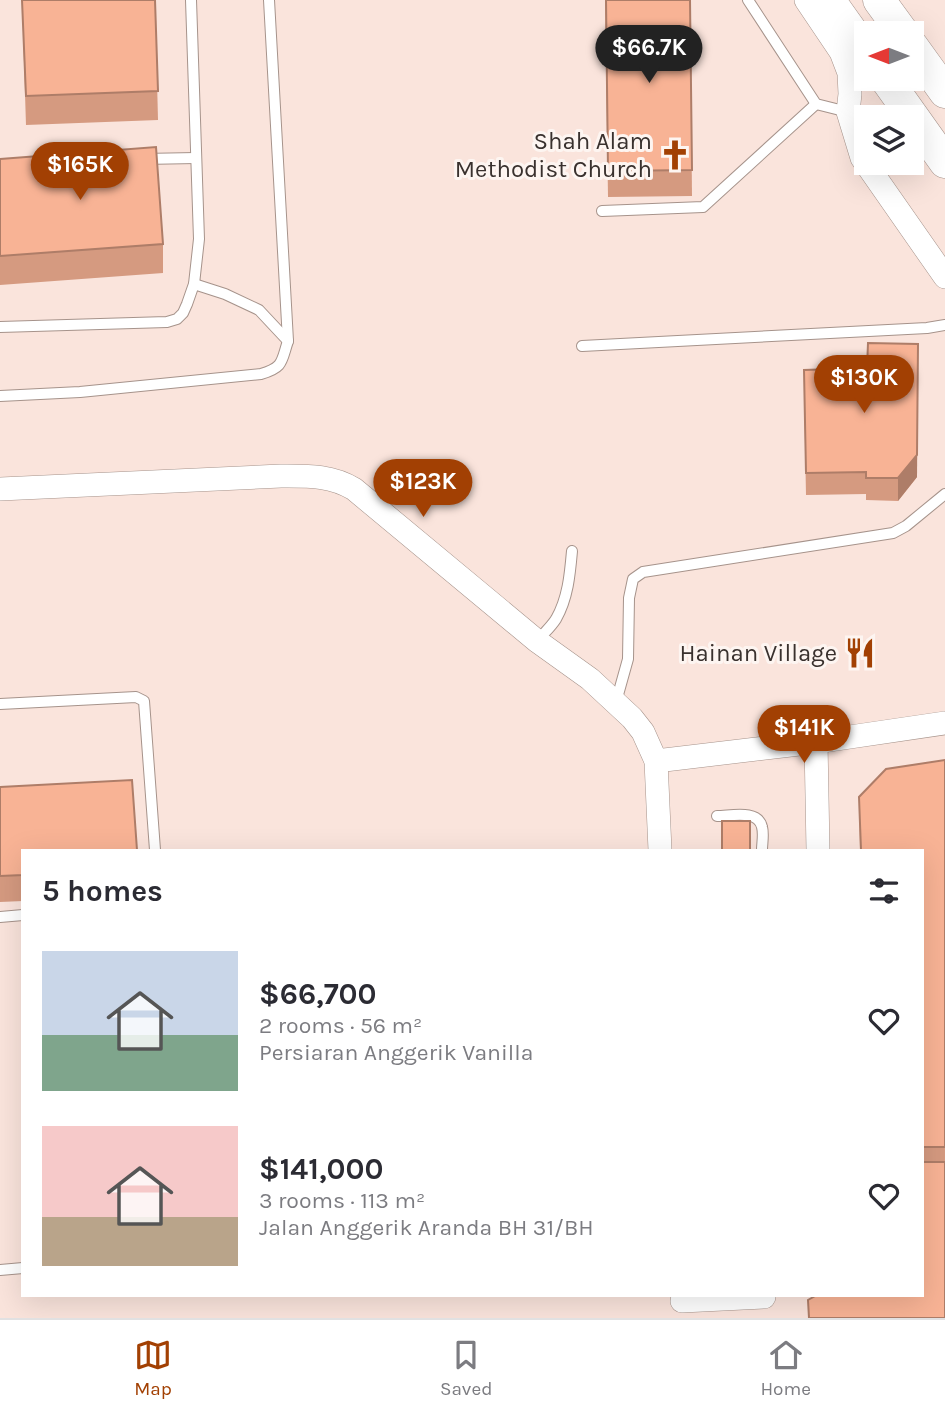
<!DOCTYPE html>
<meta charset="utf-8">
<style>
body{margin:0;font-family:Karla,sans-serif;background:#f7f7f7;color:#2b2b33;height:100vh;display:flex;flex-direction:column;font-size:26px;white-space:nowrap}
*{box-sizing:border-box;margin:0}
p{font-size:23px;color:#7c7c81}
.icon{flex:none;width:38px;height:38px;fill:none;stroke:currentColor;stroke-width:2;stroke-linecap:round;stroke-linejoin:round}
.map{position:relative;flex:1;overflow:hidden}
.details{position:absolute;left:21px;top:849px;width:903px;height:448px;display:flex;flex-direction:column;background:#fff;border-radius:0px;box-shadow:0 7px 28px #0002}
.details>*{flex:none}
.needle{width:46px;rotate:270deg}
.buttons{position:absolute;left:854px;top:21px;display:grid;gap:14px}
.buttons a{display:grid;place-items:center;width:70px;height:70px;border-radius:0px;background:#fff;box-shadow:0 7px 28px #0002;font-size:35px}
.price{position:absolute;translate:-50% -60px;padding:0 16px;border-radius:24px;background:#a24003;color:#fff;font-size:23px;line-height:46px;filter:drop-shadow(0 2px 4px #0008)}
.price::after{content:'';position:absolute;left:50%;top:42px;width:21px;height:16px;margin-left:-10px;background:inherit;clip-path:polygon(0 0,100% 0,50% 100%)}
.price.current{background:#222;color:#fff}
ul{padding:0;list-style:none}
li{display:flex;align-items:center;gap:21px;height:175px;padding:0 21px}
li span{display:grid;place-items:center;flex:none;width:196px;height:140px;border-radius:0px;color:#555}
li>.icon{margin-inline-start:auto}
span .icon{width:84px;height:84px;fill:#fffc;stroke-width:1}
li b{font-size:30px}
h2{display:flex;justify-content:space-between;align-items:center;height:84px;padding:0 21px;font-size:30px}
.tabs{display:flex;justify-content:space-around;align-items:center;height:98px;border-top:2px solid #e1e1e2;background:#fff;font-size:19px;color:#7c7c81}
.tabs a{display:grid;justify-items:center;gap:4px}
.tabs .current{color:#a24003}
.map>svg:first-child{display:block}
.lines{fill:none;stroke-linecap:round;stroke-linejoin:round}
.service-casing{stroke:#a6938b;stroke-width:12}
.minor-casing{stroke:#a6938b;stroke-width:24}
.secondary-casing{stroke:#a6938b;stroke-width:33}
.service{stroke:#fff;stroke-width:10}
.minor{stroke:#fff;stroke-width:23}
.secondary{stroke:#fff;stroke-width:32}
.wall{fill:#d59a80}
.shaded-wall{fill:#ae7d68}
.building{fill:#f8b395;stroke:#ae7d68;stroke-width:2}
.labels{text-anchor:middle;dominant-baseline:central;stroke-width:6;stroke-linejoin:round;paint-order:stroke}
.poi-label{font-size:24px;fill:#39312e;stroke:#fdf5f1;text-anchor:end}
</style>
<div class="map">
<svg width="945" height="1318" viewBox="0 0 945 1318">
<rect width="100%" height="100%" fill="#fae4dc"/>
<g class="lines">
<g class="service-casing">
<g id="service">
<path d="M748 0 816 104 848 112"/>
<path d="M143 159 196 158"/>
<path d="M602 211 703 207 816 104"/>
<path d="M194 284 225 294 259 310 288 341"/>
<path d="M0 327 167 322 177 319 183 313 187 304 194 284 199 239 191 0"/>
<path d="M582 346 927 328 945 325"/>
<path d="M0 396 80 392 261 374C284 367 281 362 288 341L269 0"/>
<path d="M537 641C543 634 551 627 556 619 568 598 570 574 572 551"/>
<path d="M616 702 628 659 629 598 633 579 643 572 893 533 906 526 945 494"/>
<path d="M0 704 136 697 144 701 155 850"/>
<path d="M717 816C731 816 758 809 762 827 764 834 762 843 762 850"/>
<path d="M0 917 23 915"/>
<path d="M0 1270 23 1268"/>
</g>
</g>
<g class="minor-casing">
<g id="minor">
<path d="M806 0 841 52 849 73 850 94 848 112 862 158 945 277"/>
<path d="M0 489 281 476C308 476 331 475 354 489L537 641 590 679 632 718 643 732 656 761 660 850"/>
<path d="M816 742 818 850"/>
<path d="M656 761 816 742 945 723"/>
<path d="M682 1301 764 1297"/>
</g>
</g>
<g class="secondary-casing">
<g id="secondary">
<path d="M829 0 866 52"/>
<path d="M879 0 903 33"/>
<path d="M912 46 945 92"/>
<path d="M886 79 945 162"/>
</g>
</g>
<use href="#service" class="service"/>
<use href="#minor" class="minor"/>
<use href="#secondary" class="secondary"/>
</g>
<g class="wall">
<path d="M22 0H155L158 120 26 125Z"/>
<path d="M605 0H690L692 196 608 197Z"/>
<path d="M0 159 163 244V273L0 285Z"/>
<path d="M804 392 917 477 898 501 866 500V494L806 495Z"/>
<path d="M945 760V1318H808V1300L922 1295V850H860L859 797Z"/>
<path d="M0 787 23 850V901L0 902Z"/>
</g>
<path class="shaded-wall" d="M918 366 917 477 898 501V478Z"/>
<g class="building">
<path d="M22 0H155L158 91 26 96Z"/>
<path d="M606 0H690L692 170 608 171Z"/>
<path d="M156 147 163 244 0 256V159Z"/>
<path d="M868 343 918 344 917 455 898 478H866V472L806 473 804 370 867 368Z"/>
<path d="M945 760V1147H922V850H861L859 797 886 769Z"/>
<path d="M132 780 137 850H23V875L0 876V787Z"/>
<rect x="722" y="821" width="28" height="29"/>
<path d="M922 1162H945V1318H809L808 1300 817 1295H922Z"/>
</g>
<defs>
<g id="church-bare" transform="scale(2.415)"><path d="M-1.2-6h2.4v3.5h3.3v2.4h-3.3V6h-2.4V-.1h-3.3v-2.4h3.3Z" fill="#a24003" stroke="#fdf5f1" stroke-width="2.5" paint-order="stroke"/></g>
<g id="restaurant-bare" transform="scale(2.415)"><path d="M-5-6h1v4h1v-4h1v4h1v-4h1v5L-1.5 .5V6h-2V.5L-5-1ZM5-6V6H3V1.5H1.5Q1.5-4 5-6Z" fill="#a24003" stroke="#fdf5f1" stroke-width="2.5" paint-order="stroke"/></g>
</defs>
<g fill-rule="evenodd">
<use href="#church-bare" x="675" y="155"/>
<use href="#restaurant-bare" x="860" y="653"/>
</g>
<g class="labels">
<g class="poi-label">
<text x="652" y="141">Shah Alam<tspan x="652" dy="28">Methodist Church</tspan></text>
<text x="837" y="653">Hainan Village</text>
</g>
</g>
</svg>
<div class="buttons">
<a><svg class="needle" viewBox="-14 -14 28 28"><path d="M0-13l5 13h-10z" fill="#e53935"/><path d="M0 13l5-13h-10z" fill="#7c7c81"/></svg></a>
<a><svg class="icon" aria-label="layers" viewBox="0 0 24 24"><path d="M12 4l9 5-9 5-9-5zM3 14l9 5 9-5"/></svg></a>
</div>
<b class="price current" style="left:649px;top:85px">$66.7K</b>
<b class="price" style="left:80px;top:202px">$165K</b>
<b class="price" style="left:864px;top:415px">$130K</b>
<b class="price" style="left:423px;top:519px">$123K</b>
<b class="price" style="left:804px;top:765px">$141K</b>
<section class="details">
<h2>5 homes<svg class="icon" aria-label="filters" viewBox="0 0 24 24"><path d="M4 7h16M4 17h16"/><circle cx="9" cy="7" r="2"/><circle cx="15" cy="17" r="2"/></svg></h2>
<ul>
<li><span style="background:linear-gradient(#c9d6e8 60%,#7fa58c 0)"><svg class="icon" aria-label="home" viewBox="0 0 24 24"><path d="M3 11l9-7 9 7M6 9v11h12V9"/></svg></span><div><b>$66,700</b><p>2 rooms · 56 m²</p><p>Persiaran Anggerik Vanilla</p></div><svg class="icon" aria-label="heart" viewBox="0 0 24 24"><path d="M12 20l-8-8c-3-5 5-10 8-4 3-6 11-1 8 4z"/></svg></li>
<li><span style="background:linear-gradient(#f6c9c9 65%,#b9a48a 0)"><svg class="icon" aria-label="home" viewBox="0 0 24 24"><path d="M3 11l9-7 9 7M6 9v11h12V9"/></svg></span><div><b>$141,000</b><p>3 rooms · 113 m²</p><p>Jalan Anggerik Aranda BH 31/BH</p></div><svg class="icon" aria-label="heart" viewBox="0 0 24 24"><path d="M12 20l-8-8c-3-5 5-10 8-4 3-6 11-1 8 4z"/></svg></li>
</ul>
</section>
</div>
<nav class="tabs">
<a class="current"><svg class="icon" aria-label="map" viewBox="0 0 24 24"><path d="M3 6l6-2 6 2 6-2v14l-6 2-6-2-6 2zM9 4v14M15 6v14"/></svg>Map</a>
<a><svg class="icon" aria-label="saved" viewBox="0 0 24 24"><path d="M7 4h10v16l-5-4-5 4z"/></svg>Saved</a>
<a><svg class="icon" aria-label="home" viewBox="0 0 24 24"><path d="M3 11l9-7 9 7M6 9v11h12V9"/></svg>Home</a>
</nav>
